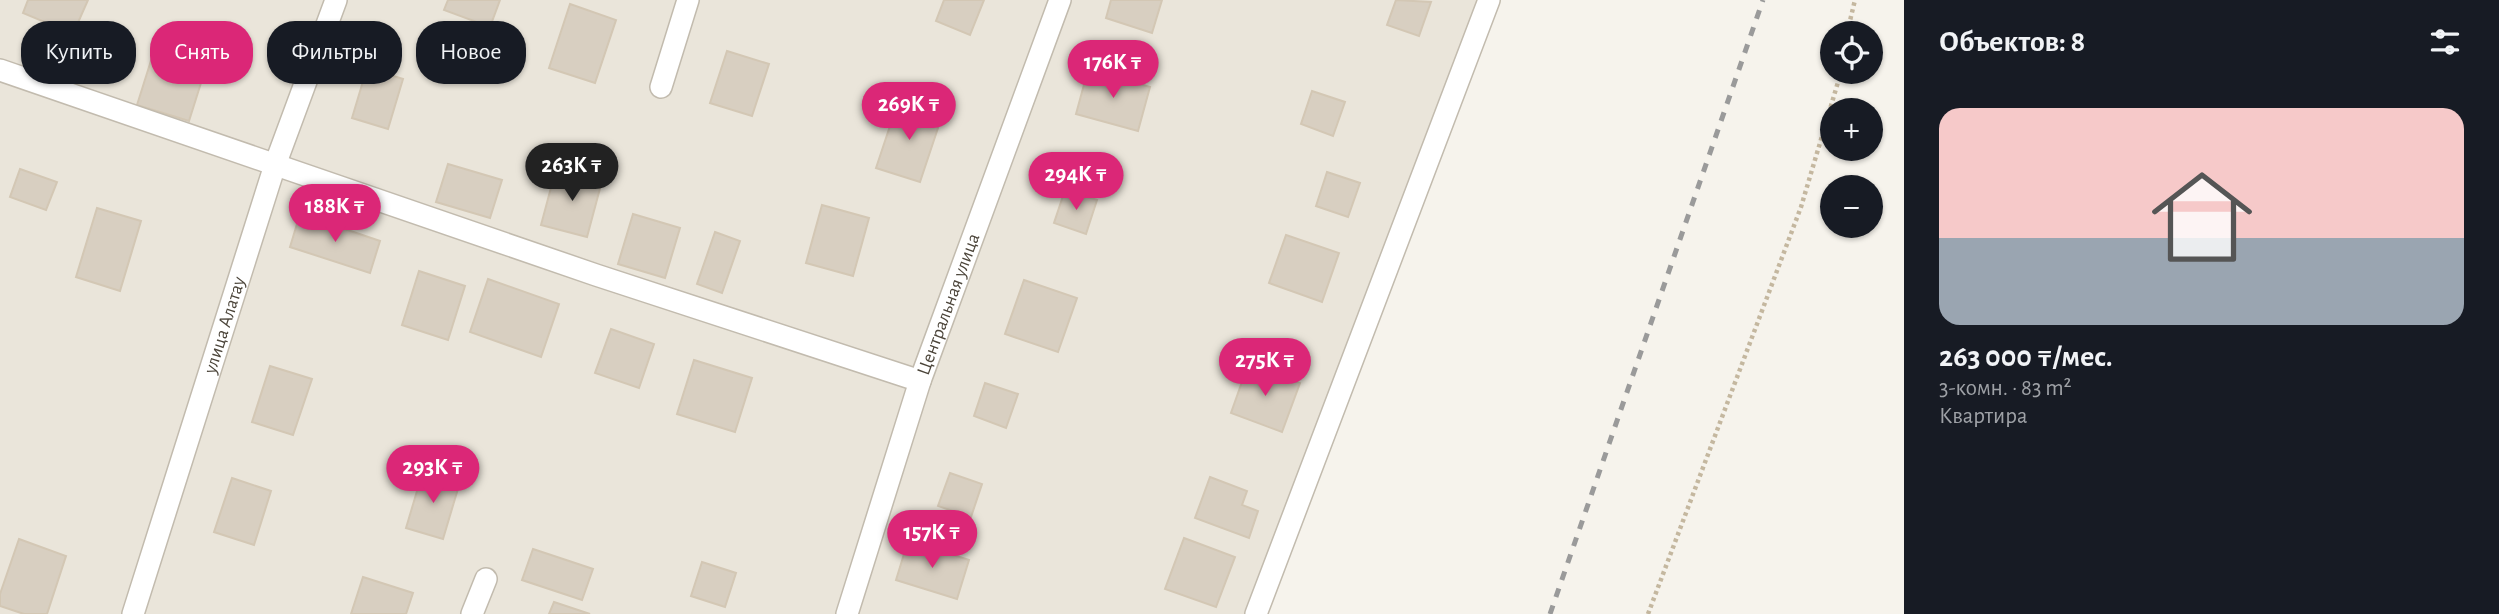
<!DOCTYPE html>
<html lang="ru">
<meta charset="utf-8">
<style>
body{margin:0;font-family:"Alegreya Sans",sans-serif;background:#20242c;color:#f1f3f6;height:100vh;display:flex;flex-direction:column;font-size:26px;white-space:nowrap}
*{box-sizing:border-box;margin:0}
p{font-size:23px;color:#9ea1a6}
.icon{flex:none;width:38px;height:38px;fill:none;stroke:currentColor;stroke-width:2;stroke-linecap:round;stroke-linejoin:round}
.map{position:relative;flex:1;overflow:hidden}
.side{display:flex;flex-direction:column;background:#171b24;width:595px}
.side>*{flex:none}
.banner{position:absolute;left:21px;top:21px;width:665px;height:63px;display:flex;gap:14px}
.tools{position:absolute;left:1820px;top:21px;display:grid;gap:14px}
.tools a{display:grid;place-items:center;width:63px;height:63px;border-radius:50%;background:#171b24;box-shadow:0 2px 5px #0004;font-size:35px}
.price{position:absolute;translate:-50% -60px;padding:0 16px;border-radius:24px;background:#db2777;color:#fff;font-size:23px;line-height:46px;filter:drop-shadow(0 2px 4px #0008)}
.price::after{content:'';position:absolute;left:50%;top:42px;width:21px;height:16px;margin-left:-10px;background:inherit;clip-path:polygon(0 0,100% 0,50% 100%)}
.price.selected{background:#222;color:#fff}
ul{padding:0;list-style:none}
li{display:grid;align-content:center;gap:14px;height:371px;padding:0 35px}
li span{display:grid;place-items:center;height:217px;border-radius:21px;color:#555}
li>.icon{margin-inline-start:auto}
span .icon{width:126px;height:126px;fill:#fffc;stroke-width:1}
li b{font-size:30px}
h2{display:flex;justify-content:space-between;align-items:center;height:84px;padding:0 35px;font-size:30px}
.chip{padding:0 24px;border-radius:28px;background:#171b24;box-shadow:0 2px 5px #0004;font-size:24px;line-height:63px}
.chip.selected{background:#db2777;color:#fff}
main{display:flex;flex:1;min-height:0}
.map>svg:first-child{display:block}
.residential{fill:#eae5da}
.building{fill:#d8cfc1;stroke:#d3c7b4;stroke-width:2}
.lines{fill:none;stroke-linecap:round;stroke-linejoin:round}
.minor-casing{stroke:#c2bbae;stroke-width:24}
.path{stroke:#c4b79f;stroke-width:4.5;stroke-dasharray:3.5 3.5;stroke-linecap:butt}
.minor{stroke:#fff;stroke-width:21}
.rail{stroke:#9a9a9a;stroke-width:5;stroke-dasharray:9 9;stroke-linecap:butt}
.labels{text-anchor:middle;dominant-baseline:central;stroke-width:5;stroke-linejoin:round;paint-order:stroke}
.street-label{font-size:19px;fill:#4b4439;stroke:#fff}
</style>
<main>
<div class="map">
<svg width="1904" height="614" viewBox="0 0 1904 614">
<rect width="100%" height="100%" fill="#f6f3ec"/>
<path class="residential" d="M0 0H1489L1256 614H0Z"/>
<g class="building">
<path d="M28 0H88L73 34 23 13Z"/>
<path d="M448 0H500L490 27 444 10Z"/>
<path d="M944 0H984L970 35 936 21Z"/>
<path d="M1111 0H1162L1152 33 1106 18Z"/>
<path d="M1396 0 1431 2 1419 36 1387 25Z"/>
<path d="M570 4 616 20 595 83 549 68Z"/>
<path d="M160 32 212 48 189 121 137 105Z"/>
<path d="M727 51 769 64 752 116 710 103Z"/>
<path d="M367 68 403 79 388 129 352 118Z"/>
<path d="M1088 70 1150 87 1138 131 1076 114Z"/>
<path d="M1312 91 1345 102 1333 136 1301 124Z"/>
<path d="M898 102 942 116 920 182 876 168Z"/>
<path d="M448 164 502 180 490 218 436 202Z"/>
<path d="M20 169 57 182 46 210 10 197Z"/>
<path d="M556 169 602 181 587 237 541 225Z"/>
<path d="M1327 172 1360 183 1348 217 1316 206Z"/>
<path d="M1065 190 1097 200 1086 234 1054 223Z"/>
<path d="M822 205 869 218 853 276 806 263Z"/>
<path d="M97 208 141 221 120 291 76 277Z"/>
<path d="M300 214 380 241 370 273 290 247Z"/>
<path d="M633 214 680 228 665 278 618 264Z"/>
<path d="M715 232 740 241 722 293 697 284Z"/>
<path d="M1286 235 1339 253 1322 302 1269 283Z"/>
<path d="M419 271 465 286 448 340 402 325Z"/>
<path d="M488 279 559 304 541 357 470 332Z"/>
<path d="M1024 280 1077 298 1058 352 1005 334Z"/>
<path d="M611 329 654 344 639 388 595 373Z"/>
<path d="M694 360 752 378 735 432 677 414Z"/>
<path d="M1248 365 1300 383 1282 432 1231 413Z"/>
<path d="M270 366 312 379 293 435 252 422Z"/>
<path d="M985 383 1018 394 1006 428 974 416Z"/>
<path d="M423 471 460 482 443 539 406 528Z"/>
<path d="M950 473 982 484 971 517 938 506Z"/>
<path d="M1210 477 1247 491 1242 505 1258 511 1249 538 1195 518Z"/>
<path d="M232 478 271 491 254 545 214 532Z"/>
<path d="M1184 538 1235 557 1216 607 1165 589Z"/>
<path d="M19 539 66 556 47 614H24L0 606V594Z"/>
<path d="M908 541 969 560 957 599 896 580Z"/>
<path d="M533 549 593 569 582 600 522 580Z"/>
<path d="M702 562 736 573 725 607 691 596Z"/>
<path d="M363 577 413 593 406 614H351Z"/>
<path d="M554 602 590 614H549Z"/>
</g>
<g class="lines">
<g class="minor-casing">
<g id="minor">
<path d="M0 70 596 275 920 381"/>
<path d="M661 87 688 0"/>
<path id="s1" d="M133 614 275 165 336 0"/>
<path d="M472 614 486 579"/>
<path id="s2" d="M847 614 920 381 1060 0"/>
<path d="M1256 614 1489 0"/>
</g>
</g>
<g class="path">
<path d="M1847 33 1855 0"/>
<path d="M1648 614 1801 207 1841 72"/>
</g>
<use href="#minor" class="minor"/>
<path class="rail" d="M1550 614 1763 0"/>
</g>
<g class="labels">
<g class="street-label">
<text stroke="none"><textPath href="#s2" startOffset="326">Центральная улица</textPath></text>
<text stroke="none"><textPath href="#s1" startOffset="303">улица Алатау</textPath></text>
</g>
</g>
</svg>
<div class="tools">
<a><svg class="icon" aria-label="locate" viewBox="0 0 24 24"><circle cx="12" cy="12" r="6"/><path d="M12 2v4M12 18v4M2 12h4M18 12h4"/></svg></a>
<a>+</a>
<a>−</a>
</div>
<b class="price" style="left:1113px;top:100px">176K ₸</b>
<b class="price" style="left:909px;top:142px">269K ₸</b>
<b class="price selected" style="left:572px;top:203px">263K ₸</b>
<b class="price" style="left:1076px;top:212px">294K ₸</b>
<b class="price" style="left:335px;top:244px">188K ₸</b>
<b class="price" style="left:1265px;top:398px">275K ₸</b>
<b class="price" style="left:433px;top:505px">293K ₸</b>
<b class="price" style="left:932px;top:570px">157K ₸</b>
<div class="banner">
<a class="chip">Купить</a>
<a class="chip selected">Снять</a>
<a class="chip">Фильтры</a>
<a class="chip">Новое</a>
</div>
</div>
<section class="side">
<h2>Объектов: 8<svg class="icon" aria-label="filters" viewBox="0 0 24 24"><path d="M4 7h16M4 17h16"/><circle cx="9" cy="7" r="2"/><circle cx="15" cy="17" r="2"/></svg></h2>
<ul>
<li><span style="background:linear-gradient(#f6c9c9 60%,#9aa5b1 0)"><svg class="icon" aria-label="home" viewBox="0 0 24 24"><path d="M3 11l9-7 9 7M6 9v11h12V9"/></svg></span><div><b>263 000 ₸/мес.</b><p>3-комн. · 83 m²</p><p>Квартира</p></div></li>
</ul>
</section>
</main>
